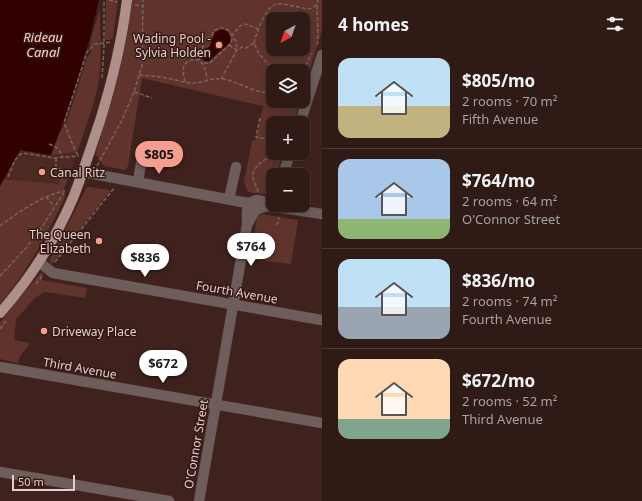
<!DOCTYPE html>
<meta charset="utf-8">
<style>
body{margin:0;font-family:"Noto Sans",sans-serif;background:#3b2723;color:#f1f3f6;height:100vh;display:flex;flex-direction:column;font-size:15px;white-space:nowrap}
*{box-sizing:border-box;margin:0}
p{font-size:13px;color:#a7a1a1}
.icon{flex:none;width:22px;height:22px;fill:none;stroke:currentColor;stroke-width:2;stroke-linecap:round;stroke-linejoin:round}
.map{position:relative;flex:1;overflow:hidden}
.details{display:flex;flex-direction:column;background:#2f1a16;width:320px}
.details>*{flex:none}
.needle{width:26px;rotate:220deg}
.tools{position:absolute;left:266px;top:12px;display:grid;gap:8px}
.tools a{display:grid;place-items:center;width:44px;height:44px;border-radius:8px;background:#2f1a16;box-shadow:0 2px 10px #0003,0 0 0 1px #4a3835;font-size:20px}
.scale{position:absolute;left:12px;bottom:10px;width:63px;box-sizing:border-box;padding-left:4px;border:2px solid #e2cfcb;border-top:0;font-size:11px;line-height:14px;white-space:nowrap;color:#e2cfcb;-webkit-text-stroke:3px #341814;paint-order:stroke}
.price{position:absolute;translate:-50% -34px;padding:0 9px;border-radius:14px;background:#fff;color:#222;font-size:13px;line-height:26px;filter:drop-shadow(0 1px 2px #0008)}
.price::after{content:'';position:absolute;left:50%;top:24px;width:12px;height:9px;margin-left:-6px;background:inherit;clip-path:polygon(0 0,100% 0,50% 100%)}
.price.active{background:#f59d8e;color:#111}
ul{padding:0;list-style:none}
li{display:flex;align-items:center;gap:12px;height:100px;padding:0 16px}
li+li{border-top:1px solid #4a3835}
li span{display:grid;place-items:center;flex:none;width:112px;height:80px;border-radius:12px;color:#555}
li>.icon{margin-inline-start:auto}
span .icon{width:48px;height:48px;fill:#fffc;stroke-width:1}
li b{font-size:17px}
h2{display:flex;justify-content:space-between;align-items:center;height:48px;padding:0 16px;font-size:17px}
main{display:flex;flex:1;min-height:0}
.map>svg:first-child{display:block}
.built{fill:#4d2923}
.green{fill:#60342d;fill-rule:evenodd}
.water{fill:#310000}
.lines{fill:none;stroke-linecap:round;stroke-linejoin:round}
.minor-casing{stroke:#593e39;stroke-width:11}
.major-casing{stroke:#593e39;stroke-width:11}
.path{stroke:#7b625d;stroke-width:1.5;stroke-dasharray:4 2;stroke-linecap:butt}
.minor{stroke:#6d5e5b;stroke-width:10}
.major{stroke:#ae8f89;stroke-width:10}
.poi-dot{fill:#f59d8e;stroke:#341814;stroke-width:1.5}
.labels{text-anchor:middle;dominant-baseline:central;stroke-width:3;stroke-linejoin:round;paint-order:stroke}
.poi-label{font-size:12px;fill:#e2cfcb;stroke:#341814;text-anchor:end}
.street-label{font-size:12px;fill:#e2cfcb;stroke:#341814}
.water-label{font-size:13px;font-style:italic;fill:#fdcfc6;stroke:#341814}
</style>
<main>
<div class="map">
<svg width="322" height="501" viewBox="0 0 322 501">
<rect width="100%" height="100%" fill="#3f221d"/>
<path class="built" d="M20 150 51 155 69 153 78 150 69 177 66 174 59 184 4 179Z"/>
<g class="green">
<path d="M106 0H118L113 37 110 40H106L105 38Z"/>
<path d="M130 0H322V30L303 91V71H273V101H300L293 123H273V153H283L276 175H273C273 197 266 195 248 192L244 182 252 141 256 139 263 106 142 78 128 166 125 170 104 166 97 156 95 155 112 99ZM273 19H303V49H273Z"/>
<path d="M100 8C100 31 102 55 99 79 95 103 86 126 78 150L69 153 51 155 59 134 67 121 87 58 91 52 90 43Z"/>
<path d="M61 172 66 174 69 177 64 188 65 197 63 202C45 238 26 273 0 304V186L4 179 59 184Z"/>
<path d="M88 187 111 190 52 264 50 262V259L64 232 86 189Z"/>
<path d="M263 214 298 220 291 264 250 259 257 218 261 215Z"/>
<path d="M40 273H43L42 280 87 288 85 298 45 292 36 297 16 319 14 340 30 343C26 351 20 352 18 363L0 359V322Z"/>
</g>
<g class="water">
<path d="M0 0H99L90 38 70 103 51 155 20 150 0 186Z"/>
<path d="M222 29C229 31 232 36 230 43 227 46 223 48 220 51 214 56 207 68 201 57L202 52 210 46 215 32Z"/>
</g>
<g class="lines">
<g class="minor-casing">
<g id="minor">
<path d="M273 121 287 123"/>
<path d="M300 123 322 55"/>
<path d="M83 172 242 202 249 203 256 200 262 201 270 206 322 214"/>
<path d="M283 175 290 153"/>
<path d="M138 182 142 157"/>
<path d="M229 199 236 167"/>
<path d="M247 225C255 211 254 208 270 206"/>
<path d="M39 262 53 273 322 320"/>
<path d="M0 367 322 423"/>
<path d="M0 472 169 501"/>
<path d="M199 501 247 225V211L249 203"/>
</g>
</g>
<g class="major-casing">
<path id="major" d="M0 313C30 279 55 240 73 198 83 173 91 147 100 121 112 82 122 41 127 0"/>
</g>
<g class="path">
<path d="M109 0 117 2"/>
<path d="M135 5 143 6"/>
<path d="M317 5 318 39 317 47"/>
<path d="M254 43C256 34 266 5 277 4 283 3 301 8 308 9 314 8 316 6 318 0"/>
<path d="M229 45 237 50 236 41 232 36C244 21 241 22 258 29"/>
<path d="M199 60 200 55 203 47V40L211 36 214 31 219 28H223L228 30 232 36V40L229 45 210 63H203"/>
<path d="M303 71 312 53"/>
<path d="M139 75C148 76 157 76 166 78 174 79 182 82 190 83 202 84 211 77 223 79 240 82 255 94 273 93"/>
<path d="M102 78 104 47V0"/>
<path d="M221 79 237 50 242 47 246 48 254 43 259 54 275 71"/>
<path d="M185 82C181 67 183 59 199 60 205 66 206 71 207 79"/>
<path d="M134 92 152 98"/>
<path d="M260 118 256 137 273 140"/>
<path d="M49 144C57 147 60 149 62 157"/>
<path d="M78 155 75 150 64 123 87 52 95 44 112 42"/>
<path d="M56 158V168L73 172"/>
<path d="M97 166 122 120 134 92 142 66 143 0"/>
<path d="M8 177C12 168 14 157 23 153L54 158 79 156"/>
<path d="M258 192C257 186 253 182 253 177 251 166 267 160 273 153"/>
<path d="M46 197 54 206"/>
<path d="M276 225 278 223 279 217"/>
<path d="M0 226C19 212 42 195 65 191"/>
<path d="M55 262 115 187"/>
<path d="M0 276 26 248 40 230 65 191"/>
<path d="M36 284 42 276"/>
<path d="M0 329 7 319"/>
</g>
<use href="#minor" class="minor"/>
<use href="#major" class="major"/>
</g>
<g class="poi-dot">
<circle cx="219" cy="45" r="4"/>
<circle cx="42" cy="172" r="4"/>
<circle cx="99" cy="241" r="4"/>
<circle cx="44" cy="331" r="4"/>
</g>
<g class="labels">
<g class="poi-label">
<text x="211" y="38">Wading Pool -<tspan x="211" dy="14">Sylvia Holden</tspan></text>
<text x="50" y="172" text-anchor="start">Canal Ritz</text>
<text x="91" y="234">The Queen<tspan x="91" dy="14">Elizabeth</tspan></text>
<text x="52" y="331" text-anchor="start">Driveway Place</text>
</g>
<g class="street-label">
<text transform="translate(237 292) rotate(10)">Fourth Avenue</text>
<text transform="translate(80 368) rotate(10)">Third Avenue</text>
<text transform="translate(196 444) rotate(-80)">O'Connor Street</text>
</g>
<g class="water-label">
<text x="43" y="37">Rideau<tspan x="43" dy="15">Canal</tspan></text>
</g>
</g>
</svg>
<div class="tools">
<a><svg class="needle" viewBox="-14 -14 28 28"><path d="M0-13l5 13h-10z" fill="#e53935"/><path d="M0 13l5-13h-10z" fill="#a7a1a1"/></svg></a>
<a><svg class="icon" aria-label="layers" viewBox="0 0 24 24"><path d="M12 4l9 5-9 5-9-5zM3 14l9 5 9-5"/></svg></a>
<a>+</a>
<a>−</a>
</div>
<div class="scale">50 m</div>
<b class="price active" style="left:159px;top:175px">$805</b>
<b class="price" style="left:251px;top:267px">$764</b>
<b class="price" style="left:145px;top:278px">$836</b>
<b class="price" style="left:163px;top:384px">$672</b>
</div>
<section class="details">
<h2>4 homes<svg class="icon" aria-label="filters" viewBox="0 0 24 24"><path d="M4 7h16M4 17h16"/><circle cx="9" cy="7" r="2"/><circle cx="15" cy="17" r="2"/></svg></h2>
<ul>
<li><span style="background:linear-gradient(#bfe0f5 60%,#c2b280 0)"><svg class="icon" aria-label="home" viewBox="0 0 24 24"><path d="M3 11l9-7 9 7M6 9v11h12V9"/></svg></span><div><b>$805/mo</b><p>2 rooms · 70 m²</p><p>Fifth Avenue</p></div></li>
<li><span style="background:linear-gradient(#a9c7e8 75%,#8fb573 0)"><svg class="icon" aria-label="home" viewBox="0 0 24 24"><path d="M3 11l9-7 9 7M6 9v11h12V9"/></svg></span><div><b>$764/mo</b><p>2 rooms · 64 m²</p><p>O'Connor Street</p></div></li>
<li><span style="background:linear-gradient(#bfe0f5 60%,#9aa5b1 0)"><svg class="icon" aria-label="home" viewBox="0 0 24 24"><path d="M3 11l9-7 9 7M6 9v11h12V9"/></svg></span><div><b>$836/mo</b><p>2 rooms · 74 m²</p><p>Fourth Avenue</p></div></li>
<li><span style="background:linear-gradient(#ffd9b3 75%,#7fa58c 0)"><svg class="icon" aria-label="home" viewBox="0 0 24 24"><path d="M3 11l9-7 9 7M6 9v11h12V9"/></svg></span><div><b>$672/mo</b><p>2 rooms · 52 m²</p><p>Third Avenue</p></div></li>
</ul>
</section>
</main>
